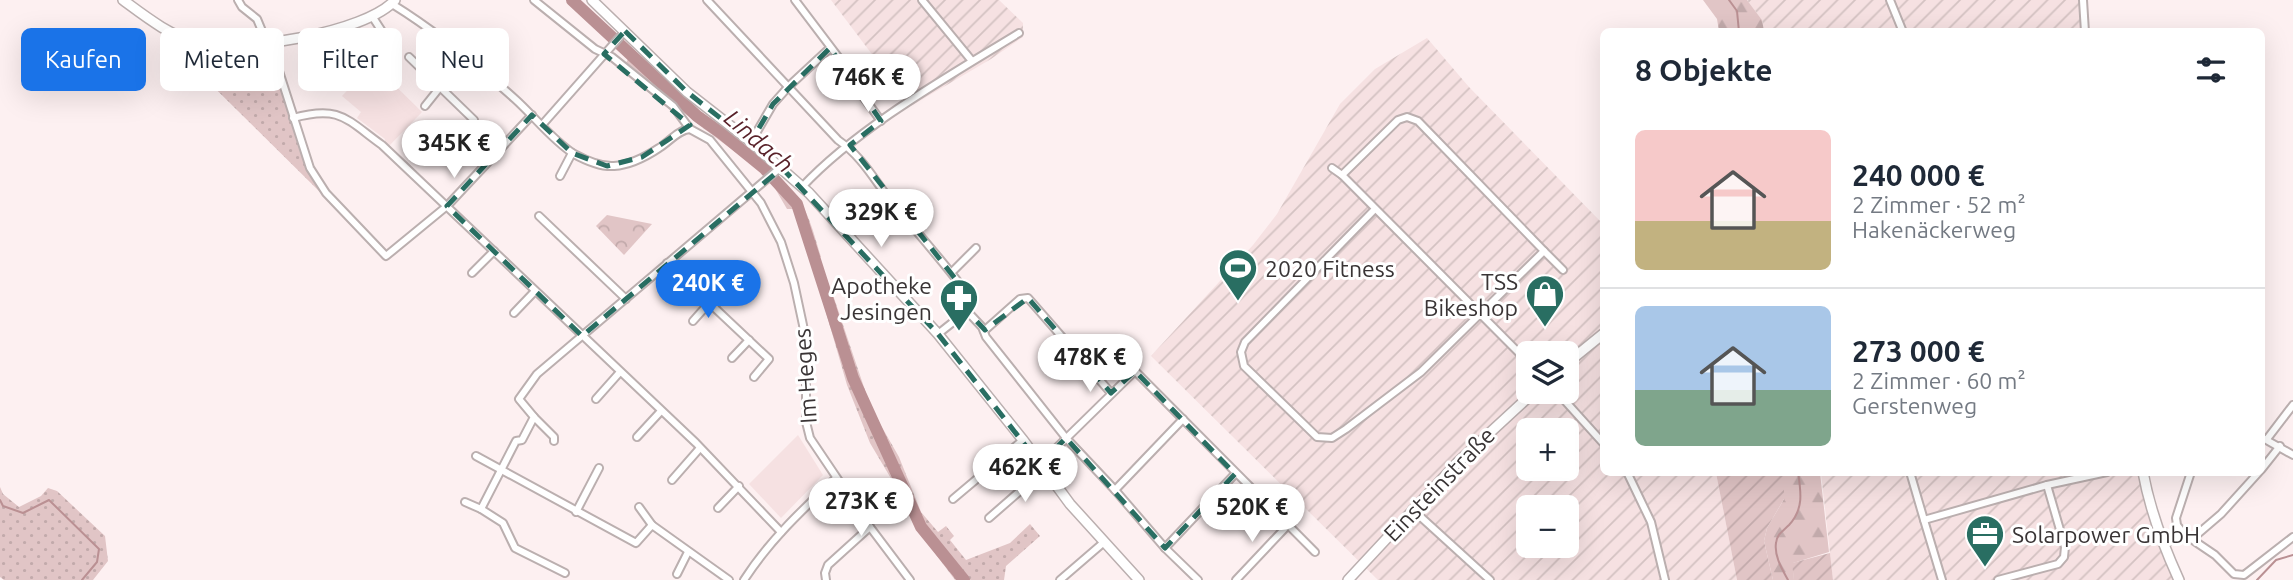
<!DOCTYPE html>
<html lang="de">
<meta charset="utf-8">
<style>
body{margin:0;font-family:Ubuntu,sans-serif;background:#f6f6f7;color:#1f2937;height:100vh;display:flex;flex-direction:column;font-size:26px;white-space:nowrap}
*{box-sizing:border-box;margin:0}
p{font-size:23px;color:#747a83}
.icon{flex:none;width:38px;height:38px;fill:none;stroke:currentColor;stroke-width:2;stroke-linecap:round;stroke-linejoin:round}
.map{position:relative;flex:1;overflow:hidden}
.panel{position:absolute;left:1600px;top:28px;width:665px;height:448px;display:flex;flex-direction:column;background:#fff;border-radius:10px;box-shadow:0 7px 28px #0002}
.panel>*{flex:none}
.guide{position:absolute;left:21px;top:28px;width:665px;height:63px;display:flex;gap:14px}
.buttons{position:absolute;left:1516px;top:341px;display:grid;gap:14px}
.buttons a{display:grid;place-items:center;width:63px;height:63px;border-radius:10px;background:#fff;box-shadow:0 7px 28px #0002;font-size:35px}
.price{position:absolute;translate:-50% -60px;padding:0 16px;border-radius:24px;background:#fff;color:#222;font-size:23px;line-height:46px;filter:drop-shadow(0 2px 4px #0008)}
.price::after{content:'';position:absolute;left:50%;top:42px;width:21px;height:16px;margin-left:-10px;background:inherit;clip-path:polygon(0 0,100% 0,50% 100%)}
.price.current{background:#1a73e8;color:#fff}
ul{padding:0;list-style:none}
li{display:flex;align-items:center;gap:21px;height:175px;padding:0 35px}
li+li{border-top:2px solid #e0e1e3}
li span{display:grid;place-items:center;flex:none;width:196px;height:140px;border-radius:10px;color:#555}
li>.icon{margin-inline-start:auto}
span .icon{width:84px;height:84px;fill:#fffc;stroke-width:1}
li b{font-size:30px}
h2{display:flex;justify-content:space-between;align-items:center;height:84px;padding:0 35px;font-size:30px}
.pill{padding:0 24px;border-radius:10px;background:#fff;box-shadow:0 7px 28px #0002;font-size:24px;line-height:63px}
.pill.current{background:#1a73e8;color:#fff}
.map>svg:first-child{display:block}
.built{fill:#f6e1e2}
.industrial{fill:url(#industrial-furrows);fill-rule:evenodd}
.grass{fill:url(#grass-dots)}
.forest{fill:url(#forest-firs)}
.park{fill:url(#park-crowns)}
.garden{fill:url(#garden-furrows)}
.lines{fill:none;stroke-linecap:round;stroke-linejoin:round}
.stream{stroke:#ba9093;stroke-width:2}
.river{stroke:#ba9093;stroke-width:12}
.street-casing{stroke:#bbafaf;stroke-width:10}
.secondary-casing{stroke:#bbafaf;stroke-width:12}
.street{stroke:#fff;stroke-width:6}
.secondary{stroke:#fff;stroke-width:9}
.marked{fill:none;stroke:#296e62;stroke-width:5;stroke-dasharray:14 9;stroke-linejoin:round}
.labels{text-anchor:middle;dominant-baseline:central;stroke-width:6;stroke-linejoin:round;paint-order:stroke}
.poi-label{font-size:23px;fill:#393435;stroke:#fff;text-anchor:start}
.street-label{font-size:23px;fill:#393435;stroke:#fff}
.water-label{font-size:24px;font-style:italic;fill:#59222a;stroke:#fff}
</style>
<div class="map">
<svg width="2293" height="580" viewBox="0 0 2293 580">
<defs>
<pattern id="industrial-furrows" width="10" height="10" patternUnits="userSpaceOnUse" patternTransform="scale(1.75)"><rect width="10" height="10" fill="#f6e1e2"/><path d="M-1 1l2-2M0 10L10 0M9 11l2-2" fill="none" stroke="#d4c2c2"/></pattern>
<pattern id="grass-dots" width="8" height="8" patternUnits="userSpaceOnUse" patternTransform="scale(1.75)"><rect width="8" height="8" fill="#e1c5c6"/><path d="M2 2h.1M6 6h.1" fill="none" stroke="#c2aaab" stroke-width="1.8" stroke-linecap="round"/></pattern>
<pattern id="forest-firs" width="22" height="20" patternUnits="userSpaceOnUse" patternTransform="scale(1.75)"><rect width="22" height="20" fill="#e1c5c6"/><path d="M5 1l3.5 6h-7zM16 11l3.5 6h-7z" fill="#c2aaab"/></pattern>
<pattern id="park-crowns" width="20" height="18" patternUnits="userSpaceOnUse" patternTransform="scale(1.75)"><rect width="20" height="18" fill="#e1c5c6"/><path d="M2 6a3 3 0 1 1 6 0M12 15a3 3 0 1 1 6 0" fill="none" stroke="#c2aaab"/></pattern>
<pattern id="garden-furrows" width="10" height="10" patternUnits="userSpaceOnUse" patternTransform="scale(1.75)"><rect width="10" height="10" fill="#e1c5c6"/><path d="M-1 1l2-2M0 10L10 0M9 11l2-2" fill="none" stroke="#c2aaab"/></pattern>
</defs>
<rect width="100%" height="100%" fill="#fdf0f1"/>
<g class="built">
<path d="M373 64 422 112 388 147 384 144 385 139 357 118 361 112 342 96Z"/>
<path d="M798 435 823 475 781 518 749 484Z"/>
</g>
<g class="industrial">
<path d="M831 0H999L1023 23V37L991 59 911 106Z"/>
<path d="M1747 0H2083L2085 31H1764L1762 20Z"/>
<path d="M1427 38 1469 87 1603 224V472L1716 473 1737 580H1378L1151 356 1253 245 1277 214 1340 104 1375 69ZM1528 354H1566V392H1528ZM1528 430H1566V469H1528ZM1528 508H1566V546H1528Z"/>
<path d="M1821 473H2143L2179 580H1833Z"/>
</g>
<g class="grass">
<path d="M168 35 190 46 205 50 265 52 276 74 302 154 322 194 164 38Z"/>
<path d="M630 55 702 123 706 118 765 166 766 175 699 125 626 63Z"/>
<path d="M782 182C806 198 813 231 821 257L811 260 794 209H787L773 185Z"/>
<path d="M832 292 871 408 899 457 921 512 938 532 946 526 954 536 950 540 966 560 1010 543 1030 524 1040 536 1006 566 1004 580H955L914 525 899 492 870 443 847 385 821 295Z"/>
<path d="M0 487 3 494 19 507 41 496 48 488 57 491 105 536 108 561 93 580H4L0 577Z"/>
</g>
<g class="forest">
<path d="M1703 0H1747L1762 20 1764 31H1719L1717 19Z"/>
<path d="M1784 473H1820L1829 552 1793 563 1794 580H1773L1764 541 1767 528 1784 499Z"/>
</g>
<path class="park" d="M607 215 652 224 624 255 596 226Z"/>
<g class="garden">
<path d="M1716 473H1784V499L1767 528 1764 541 1773 580H1737Z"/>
<path d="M1830 553 1833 580H1794L1792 563Z"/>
</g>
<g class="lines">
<g class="stream">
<path d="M1729 0 1737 11 1739 32"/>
<path d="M0 500 3 506 23 513 49 500 99 549 97 562 82 580"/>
<path d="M1788 580C1782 569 1774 556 1776 543 1777 534 1783 531 1789 525 1804 509 1801 492 1798 472"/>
<path d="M2257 580 2276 560 2293 555"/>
</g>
<path class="river" d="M572 0 697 116 721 133 764 168 797 204 853 378 921 527 964 580"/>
<g class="street-casing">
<g id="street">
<path d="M238 0 242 7 257 19 267 43"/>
<path d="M534 0 595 49 612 57 673 106 690 129 710 140 761 203 781 242 794 283 803 325 806 345V422L810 438 870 527 910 580"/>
<path d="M707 0 838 140C864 158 875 182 895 206 921 237 948 267 972 300L967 311 982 327 986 337 1066 438 1115 490 1165 548 1198 580"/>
<path d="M795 0 842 62 843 69 881 121"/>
<path d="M922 0 972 61"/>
<path d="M1890 0 1903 32"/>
<path d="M2083 0 2085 32"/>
<path d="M392 4C436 31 476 64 515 99 534 116 552 140 574 154 585 160 601 167 614 166 629 165 647 156 659 148 669 142 678 130 690 129"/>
<path d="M372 16 385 36"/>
<path d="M270 43 310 168 326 193 386 256 447 206 532 115"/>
<path d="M409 57 474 120"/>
<path d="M425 106 465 56"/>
<path d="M293 118C340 105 346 119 382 145L696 443 781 532"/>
<path d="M542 125 625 31"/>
<path d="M751 142 773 104 789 86 830 48"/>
<path d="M1332 168 1342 175 1528 362"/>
<path d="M1342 175 1398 120 1407 117 1418 121 1544 251 1421 372 1346 429 1332 438 1317 437 1244 366 1241 352 1245 342 1375 209"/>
<path d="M560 176 572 153"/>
<path d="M802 187C858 127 949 76 1019 33"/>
<path d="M539 216 626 299"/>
<path d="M848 235 893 204"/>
<path d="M1544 251 1563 270"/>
<path d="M667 263 769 359 754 377"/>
<path d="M952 272 976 248"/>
<path d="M472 273 494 251"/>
<path d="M713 307 730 289"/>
<path d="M514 313 535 291"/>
<path d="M693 321 709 303"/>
<path d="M984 331 1020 299 1028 298 1111 393"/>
<path d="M938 334 967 311"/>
<path d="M732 358 749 340"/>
<path d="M1557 392 1603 443"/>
<path d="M596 399 620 372"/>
<path d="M534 417 554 437V441"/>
<path d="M637 437 661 411"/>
<path d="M2261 437 2293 455"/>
<path d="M2267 439 2293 405"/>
<path d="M476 456 636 543 652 525 729 580"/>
<path d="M1040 464 1135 371 1315 552"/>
<path d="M2261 470 2280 446"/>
<path d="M1627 472 1651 522 1665 580"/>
<path d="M1910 472 1924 520 2047 485 2107 472"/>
<path d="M2191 472 2176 518 2177 525 2184 534 2215 555 2234 574 2244 575 2293 537"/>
<path d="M672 480 700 448"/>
<path d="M1115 490 1183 419"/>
<path d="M953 499 1023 440"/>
<path d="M465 502 481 509"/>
<path d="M639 507 652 525"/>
<path d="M718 508 739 486"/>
<path d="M1412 509 1490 580"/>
<path d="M576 512 599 468"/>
<path d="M989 518 1044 470"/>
<path d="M1924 520 1942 580"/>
<path d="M2193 538 2221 514 2259 472"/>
<path d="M2163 544 2184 534"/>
<path d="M1165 548 1235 474"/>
<path d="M565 573 515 548 503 523 481 509 516 441 522 440 534 417 519 399 537 374 781 167"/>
<path d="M677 574 688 552"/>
<path d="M744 580C769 541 802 510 836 478"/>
<path d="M826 580 825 573 828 565 870 527"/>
<path d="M1060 580 1103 543"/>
<path d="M1236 580 1287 526"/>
<path d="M1998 580 2058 564 2064 557 2065 547 2047 485"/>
</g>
</g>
<g class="secondary-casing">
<g id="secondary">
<path d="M123 0C146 17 170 36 198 43 240 53 366 33 395 0"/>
<path d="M592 0 687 92 751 142 809 193 938 334 1023 440 1070 504 1139 580"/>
<path d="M1566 364 1603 334"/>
<path d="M2143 472C2150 511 2163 545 2179 580"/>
<path d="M1348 580 1457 463 1534 392"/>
</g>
</g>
<use href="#street" class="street"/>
<use href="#secondary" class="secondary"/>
</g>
<path class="marked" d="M625 31 687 92 751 142 773 104 830 48 881 121 850 145 972 300 967 311 985 330 1028 298 1111 393 1135 371 1235 474 1165 548 1066 438 1040 464 938 334 782 168 582 336 447 206 532 115 572 153 607 166 642 157 690 125 604 54Z"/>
<defs>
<g id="stadium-pin" transform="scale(2.0125)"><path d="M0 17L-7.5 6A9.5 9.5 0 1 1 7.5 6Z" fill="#296e62" stroke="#fff"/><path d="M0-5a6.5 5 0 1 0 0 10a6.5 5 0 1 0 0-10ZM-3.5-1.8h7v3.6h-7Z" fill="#fff"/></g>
<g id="shop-pin" transform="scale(2.0125)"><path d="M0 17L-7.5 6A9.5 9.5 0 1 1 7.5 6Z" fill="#296e62" stroke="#fff"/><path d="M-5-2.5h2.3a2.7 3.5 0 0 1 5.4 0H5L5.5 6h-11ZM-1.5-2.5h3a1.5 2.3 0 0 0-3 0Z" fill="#fff"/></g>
<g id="pharmacy-pin" transform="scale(2.0125)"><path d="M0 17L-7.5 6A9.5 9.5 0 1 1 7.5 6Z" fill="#296e62" stroke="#fff"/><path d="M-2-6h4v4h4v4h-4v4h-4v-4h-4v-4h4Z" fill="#fff"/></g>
<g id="office-pin" transform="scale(2.0125)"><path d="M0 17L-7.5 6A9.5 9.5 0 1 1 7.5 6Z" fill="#296e62" stroke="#fff"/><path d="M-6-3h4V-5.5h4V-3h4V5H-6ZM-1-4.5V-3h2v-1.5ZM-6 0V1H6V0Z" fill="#fff"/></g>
</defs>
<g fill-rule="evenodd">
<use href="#stadium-pin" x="1238" y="268"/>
<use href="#shop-pin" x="1545" y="294"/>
<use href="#pharmacy-pin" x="959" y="298"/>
<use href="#office-pin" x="1985" y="534"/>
</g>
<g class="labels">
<g class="poi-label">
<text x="1265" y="268">2020 Fitness</text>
<text x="1518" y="281" text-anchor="end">TSS<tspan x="1518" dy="26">Bikeshop</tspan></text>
<text x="932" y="285" text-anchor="end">Apotheke<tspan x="932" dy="26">Jesingen</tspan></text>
<text x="2012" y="534">Solarpower GmbH</text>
</g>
<g class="street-label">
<text transform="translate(805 376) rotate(-94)">Im Heges</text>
<text transform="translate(1439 484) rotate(-46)">Einsteinstraße</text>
</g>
<g class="water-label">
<text transform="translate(759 141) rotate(41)">Lindach</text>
</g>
</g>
</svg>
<div class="buttons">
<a><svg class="icon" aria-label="layers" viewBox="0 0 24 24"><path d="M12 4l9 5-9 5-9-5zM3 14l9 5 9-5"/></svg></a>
<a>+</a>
<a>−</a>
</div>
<b class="price" style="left:868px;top:114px">746K €</b>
<b class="price" style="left:454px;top:180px">345K €</b>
<b class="price" style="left:881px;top:249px">329K €</b>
<b class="price current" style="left:708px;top:320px">240K €</b>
<b class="price" style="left:1090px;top:394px">478K €</b>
<b class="price" style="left:1025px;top:504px">462K €</b>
<b class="price" style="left:861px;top:538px">273K €</b>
<b class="price" style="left:1252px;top:544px">520K €</b>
<div class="guide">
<a class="pill current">Kaufen</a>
<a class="pill">Mieten</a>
<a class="pill">Filter</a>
<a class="pill">Neu</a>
</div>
<section class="panel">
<h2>8 Objekte<svg class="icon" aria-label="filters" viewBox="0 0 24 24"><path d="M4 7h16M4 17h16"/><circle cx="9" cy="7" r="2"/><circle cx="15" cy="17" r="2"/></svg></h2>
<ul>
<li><span style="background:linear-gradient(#f6c9c9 65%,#c2b280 0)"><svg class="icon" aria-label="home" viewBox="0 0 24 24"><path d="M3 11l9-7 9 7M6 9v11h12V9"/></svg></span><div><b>240 000 €</b><p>2 Zimmer · 52 m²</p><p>Hakenäckerweg</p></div></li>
<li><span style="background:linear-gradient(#a9c7e8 60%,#7fa58c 0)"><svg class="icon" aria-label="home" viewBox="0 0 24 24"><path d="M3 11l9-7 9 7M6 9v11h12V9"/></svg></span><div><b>273 000 €</b><p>2 Zimmer · 60 m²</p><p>Gerstenweg</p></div></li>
</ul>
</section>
</div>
